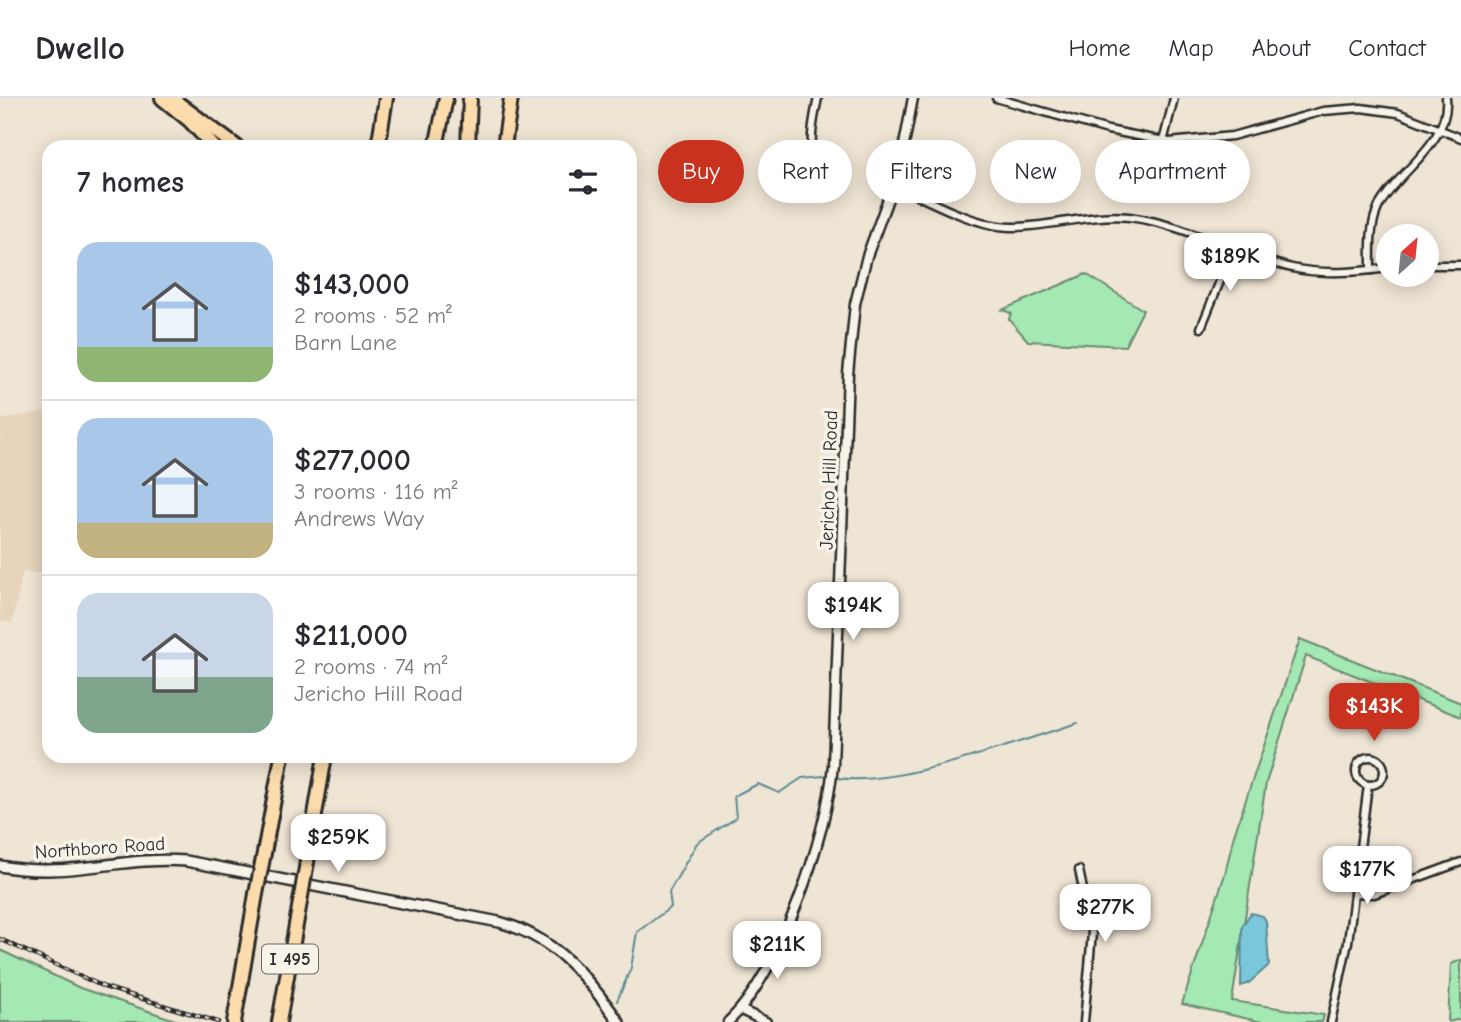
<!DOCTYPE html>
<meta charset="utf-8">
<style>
body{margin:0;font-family:"Comic Neue",sans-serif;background:#f2f2f3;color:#2b2b33;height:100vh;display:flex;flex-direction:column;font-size:26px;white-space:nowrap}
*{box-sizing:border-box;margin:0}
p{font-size:23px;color:#7c7c81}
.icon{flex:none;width:38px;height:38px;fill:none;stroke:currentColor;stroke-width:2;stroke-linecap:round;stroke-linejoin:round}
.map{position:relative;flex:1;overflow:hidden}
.side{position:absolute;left:42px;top:42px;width:595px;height:623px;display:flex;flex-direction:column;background:#fff;border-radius:21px;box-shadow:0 4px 18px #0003}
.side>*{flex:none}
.banner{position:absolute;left:658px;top:42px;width:665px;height:63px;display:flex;gap:14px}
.needle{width:46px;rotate:27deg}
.fabs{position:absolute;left:1376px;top:126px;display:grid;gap:14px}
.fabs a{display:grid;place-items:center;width:63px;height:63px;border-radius:50%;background:#fff;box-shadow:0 4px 18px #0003;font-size:35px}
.price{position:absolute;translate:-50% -60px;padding:0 16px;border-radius:14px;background:#fff;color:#222;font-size:23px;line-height:46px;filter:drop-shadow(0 2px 4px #0008)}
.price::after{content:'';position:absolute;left:50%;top:42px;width:21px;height:16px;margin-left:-10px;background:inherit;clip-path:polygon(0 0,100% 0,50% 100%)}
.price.current{background:#c8321e;color:#fff}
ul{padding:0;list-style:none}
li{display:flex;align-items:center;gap:21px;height:175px;padding:0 35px}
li+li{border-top:2px solid #e1e1e2}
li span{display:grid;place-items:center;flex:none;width:196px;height:140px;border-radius:21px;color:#555}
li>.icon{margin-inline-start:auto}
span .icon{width:84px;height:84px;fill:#fffc;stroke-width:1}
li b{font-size:30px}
h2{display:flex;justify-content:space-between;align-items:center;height:84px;padding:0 35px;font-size:30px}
.chip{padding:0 24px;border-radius:32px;background:#fff;box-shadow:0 4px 18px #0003;font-size:24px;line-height:63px}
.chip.current{background:#c8321e;color:#fff}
header{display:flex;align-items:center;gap:42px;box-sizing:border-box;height:98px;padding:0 35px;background:#fff;border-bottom:2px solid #e1e1e2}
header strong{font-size:33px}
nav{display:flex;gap:38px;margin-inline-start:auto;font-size:24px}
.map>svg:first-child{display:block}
.built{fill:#e6d4bc}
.green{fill:#a4e8b3;stroke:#688a6f;stroke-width:2}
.water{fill:#79c7d8;stroke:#5a8993;stroke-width:2}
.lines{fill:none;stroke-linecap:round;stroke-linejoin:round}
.stream{stroke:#5a8993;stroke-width:2}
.minor-casing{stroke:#2b2b2b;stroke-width:11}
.tertiary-casing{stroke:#2b2b2b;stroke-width:13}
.secondary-casing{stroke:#2b2b2b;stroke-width:14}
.motorway-casing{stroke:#2b2b2b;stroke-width:18}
.minor{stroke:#f7f3e8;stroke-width:6}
.tertiary{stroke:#f7f3e8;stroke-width:8}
.secondary{stroke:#f7f3e8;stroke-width:9}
.motorway{stroke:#fcdcac;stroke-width:12}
.rail-casing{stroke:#2b2b2b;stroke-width:4.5}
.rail{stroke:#f7f3e8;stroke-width:2;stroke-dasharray:5;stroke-linecap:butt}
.motorway-bridge-casing{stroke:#2b2b2b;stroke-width:18;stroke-linecap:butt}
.motorway-bridge{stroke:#fcdcac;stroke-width:12}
.labels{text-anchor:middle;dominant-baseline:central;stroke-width:7;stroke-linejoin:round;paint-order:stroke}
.shield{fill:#f7f3e8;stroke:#686764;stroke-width:2}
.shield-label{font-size:18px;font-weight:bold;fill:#2b2b2b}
.street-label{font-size:19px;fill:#2b2b2b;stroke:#f7f3e8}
</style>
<header>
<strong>Dwello</strong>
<nav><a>Home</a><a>Map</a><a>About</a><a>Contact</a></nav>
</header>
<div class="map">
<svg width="1461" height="924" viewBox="0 0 1461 924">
<rect width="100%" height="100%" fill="#efe5d4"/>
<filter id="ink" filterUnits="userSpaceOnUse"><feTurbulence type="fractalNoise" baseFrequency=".0143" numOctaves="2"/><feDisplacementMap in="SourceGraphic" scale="14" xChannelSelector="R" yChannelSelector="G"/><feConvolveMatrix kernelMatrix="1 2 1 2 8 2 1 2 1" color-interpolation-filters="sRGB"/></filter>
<g filter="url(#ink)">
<path class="built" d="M49 312V477L23 473 12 525 0 523V322Z"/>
<g class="green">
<path d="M1086 176 1143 212 1125 248 1028 243 1009 221 1011 215 1002 212Z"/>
<path d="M1300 541 1461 605V619L1306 558 1266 685 1232 903 1324 917 1322 924H1262L1182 906 1225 776 1234 737Z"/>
<path d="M0 852 80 890 181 924H0Z"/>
<path d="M1461 862V921L1448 924 1451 866Z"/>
</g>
<path class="water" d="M1251 815 1263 818 1266 823 1269 867 1249 885 1241 888 1242 828Z"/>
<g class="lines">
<g class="stream">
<path d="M837 680C899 689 1015 644 1078 625"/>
<path d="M617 903 631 870 637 834 671 809 669 794 697 745 736 720 734 698 758 686 779 695 802 680 824 678"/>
</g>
<g class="minor-casing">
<g id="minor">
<path d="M818 0C811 32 805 61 828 88"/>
<path d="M996 0 1108 32 1169 44 1232 38 1323 13 1361 10 1398 15 1461 40"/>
<path d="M1163 44 1174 0"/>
<path d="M893 86C925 101 978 130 1013 129 1051 129 1091 115 1129 119 1186 126 1237 158 1292 170 1323 177 1357 174 1388 170"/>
<path d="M1426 167H1461"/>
<path d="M1371 172C1371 151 1369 128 1379 108 1398 73 1450 45 1446 0"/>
<path d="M1201 230 1233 151"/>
<circle cx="1370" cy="673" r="14"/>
<path d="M1079 772 1092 835 1084 924"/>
<path d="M1354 795 1374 796 1461 764"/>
<path d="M1331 924 1348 844 1368 687"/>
</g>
</g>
<g class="tertiary-casing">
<g id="tertiary">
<path d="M741 912 766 924"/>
<path d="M728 924C780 876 827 738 833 667L848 276 855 206 867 158 900 68 913 0"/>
</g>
</g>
<g class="secondary-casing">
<path id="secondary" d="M0 768C68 781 121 758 186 763L499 824C555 839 587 879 619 924"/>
</g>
<g class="motorway-casing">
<g id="motorway">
<path d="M162 0 189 22 214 49"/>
<path d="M171 0 237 49"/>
<path d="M378 49 386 0"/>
<path d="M436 49 446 0"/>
<path d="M468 49 470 0"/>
<path d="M504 49 511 0"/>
<path d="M264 755 282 658"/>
<path d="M307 764 325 658"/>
<path d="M234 924 256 796"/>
<path d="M279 924 300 804"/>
</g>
</g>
<use href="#minor" class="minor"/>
<use href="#tertiary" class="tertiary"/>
<use href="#secondary" class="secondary"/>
<use href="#motorway" class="motorway"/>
<g class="rail-casing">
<path id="rail" d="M0 841 104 889 218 924"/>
</g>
<use href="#rail" class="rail"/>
<g class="motorway-bridge-casing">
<g id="motorway-bridge">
<path d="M256 796 264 755"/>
<path d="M300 804 307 764"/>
</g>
</g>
<use href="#motorway-bridge" class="motorway-bridge"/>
</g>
</g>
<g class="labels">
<rect class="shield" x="262" y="846.5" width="56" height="29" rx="5"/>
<g class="shield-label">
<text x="290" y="861">I 495</text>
</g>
<g class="street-label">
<text transform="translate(829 382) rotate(-88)">Jericho Hill Road</text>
<text transform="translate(100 750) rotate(-4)">Northboro Road</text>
</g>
</g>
</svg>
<div class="fabs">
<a><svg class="needle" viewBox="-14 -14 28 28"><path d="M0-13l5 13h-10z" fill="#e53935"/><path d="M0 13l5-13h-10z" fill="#7c7c81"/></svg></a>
</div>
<b class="price" style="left:1230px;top:195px">$189K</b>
<b class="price" style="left:853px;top:544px">$194K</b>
<b class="price current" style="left:1374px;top:645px">$143K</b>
<b class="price" style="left:338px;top:776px">$259K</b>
<b class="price" style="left:1367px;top:808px">$177K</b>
<b class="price" style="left:1105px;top:846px">$277K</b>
<b class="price" style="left:777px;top:883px">$211K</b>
<div class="banner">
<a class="chip current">Buy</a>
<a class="chip">Rent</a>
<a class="chip">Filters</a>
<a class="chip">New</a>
<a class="chip">Apartment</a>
</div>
<section class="side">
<h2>7 homes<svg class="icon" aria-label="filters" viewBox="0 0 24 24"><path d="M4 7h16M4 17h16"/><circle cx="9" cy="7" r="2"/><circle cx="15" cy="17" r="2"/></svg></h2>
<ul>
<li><span style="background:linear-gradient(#a9c7e8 75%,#8fb573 0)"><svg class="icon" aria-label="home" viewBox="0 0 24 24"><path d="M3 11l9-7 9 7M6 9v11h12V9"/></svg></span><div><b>$143,000</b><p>2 rooms · 52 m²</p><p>Barn Lane</p></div></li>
<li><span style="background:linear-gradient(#a9c7e8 75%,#c2b280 0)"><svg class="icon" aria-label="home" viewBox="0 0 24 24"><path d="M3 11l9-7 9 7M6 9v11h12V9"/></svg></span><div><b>$277,000</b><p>3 rooms · 116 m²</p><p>Andrews Way</p></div></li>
<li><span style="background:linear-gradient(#c9d6e8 60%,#7fa58c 0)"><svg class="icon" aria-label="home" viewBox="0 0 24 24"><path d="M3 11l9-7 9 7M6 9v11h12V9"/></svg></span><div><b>$211,000</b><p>2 rooms · 74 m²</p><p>Jericho Hill Road</p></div></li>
</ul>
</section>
</div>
